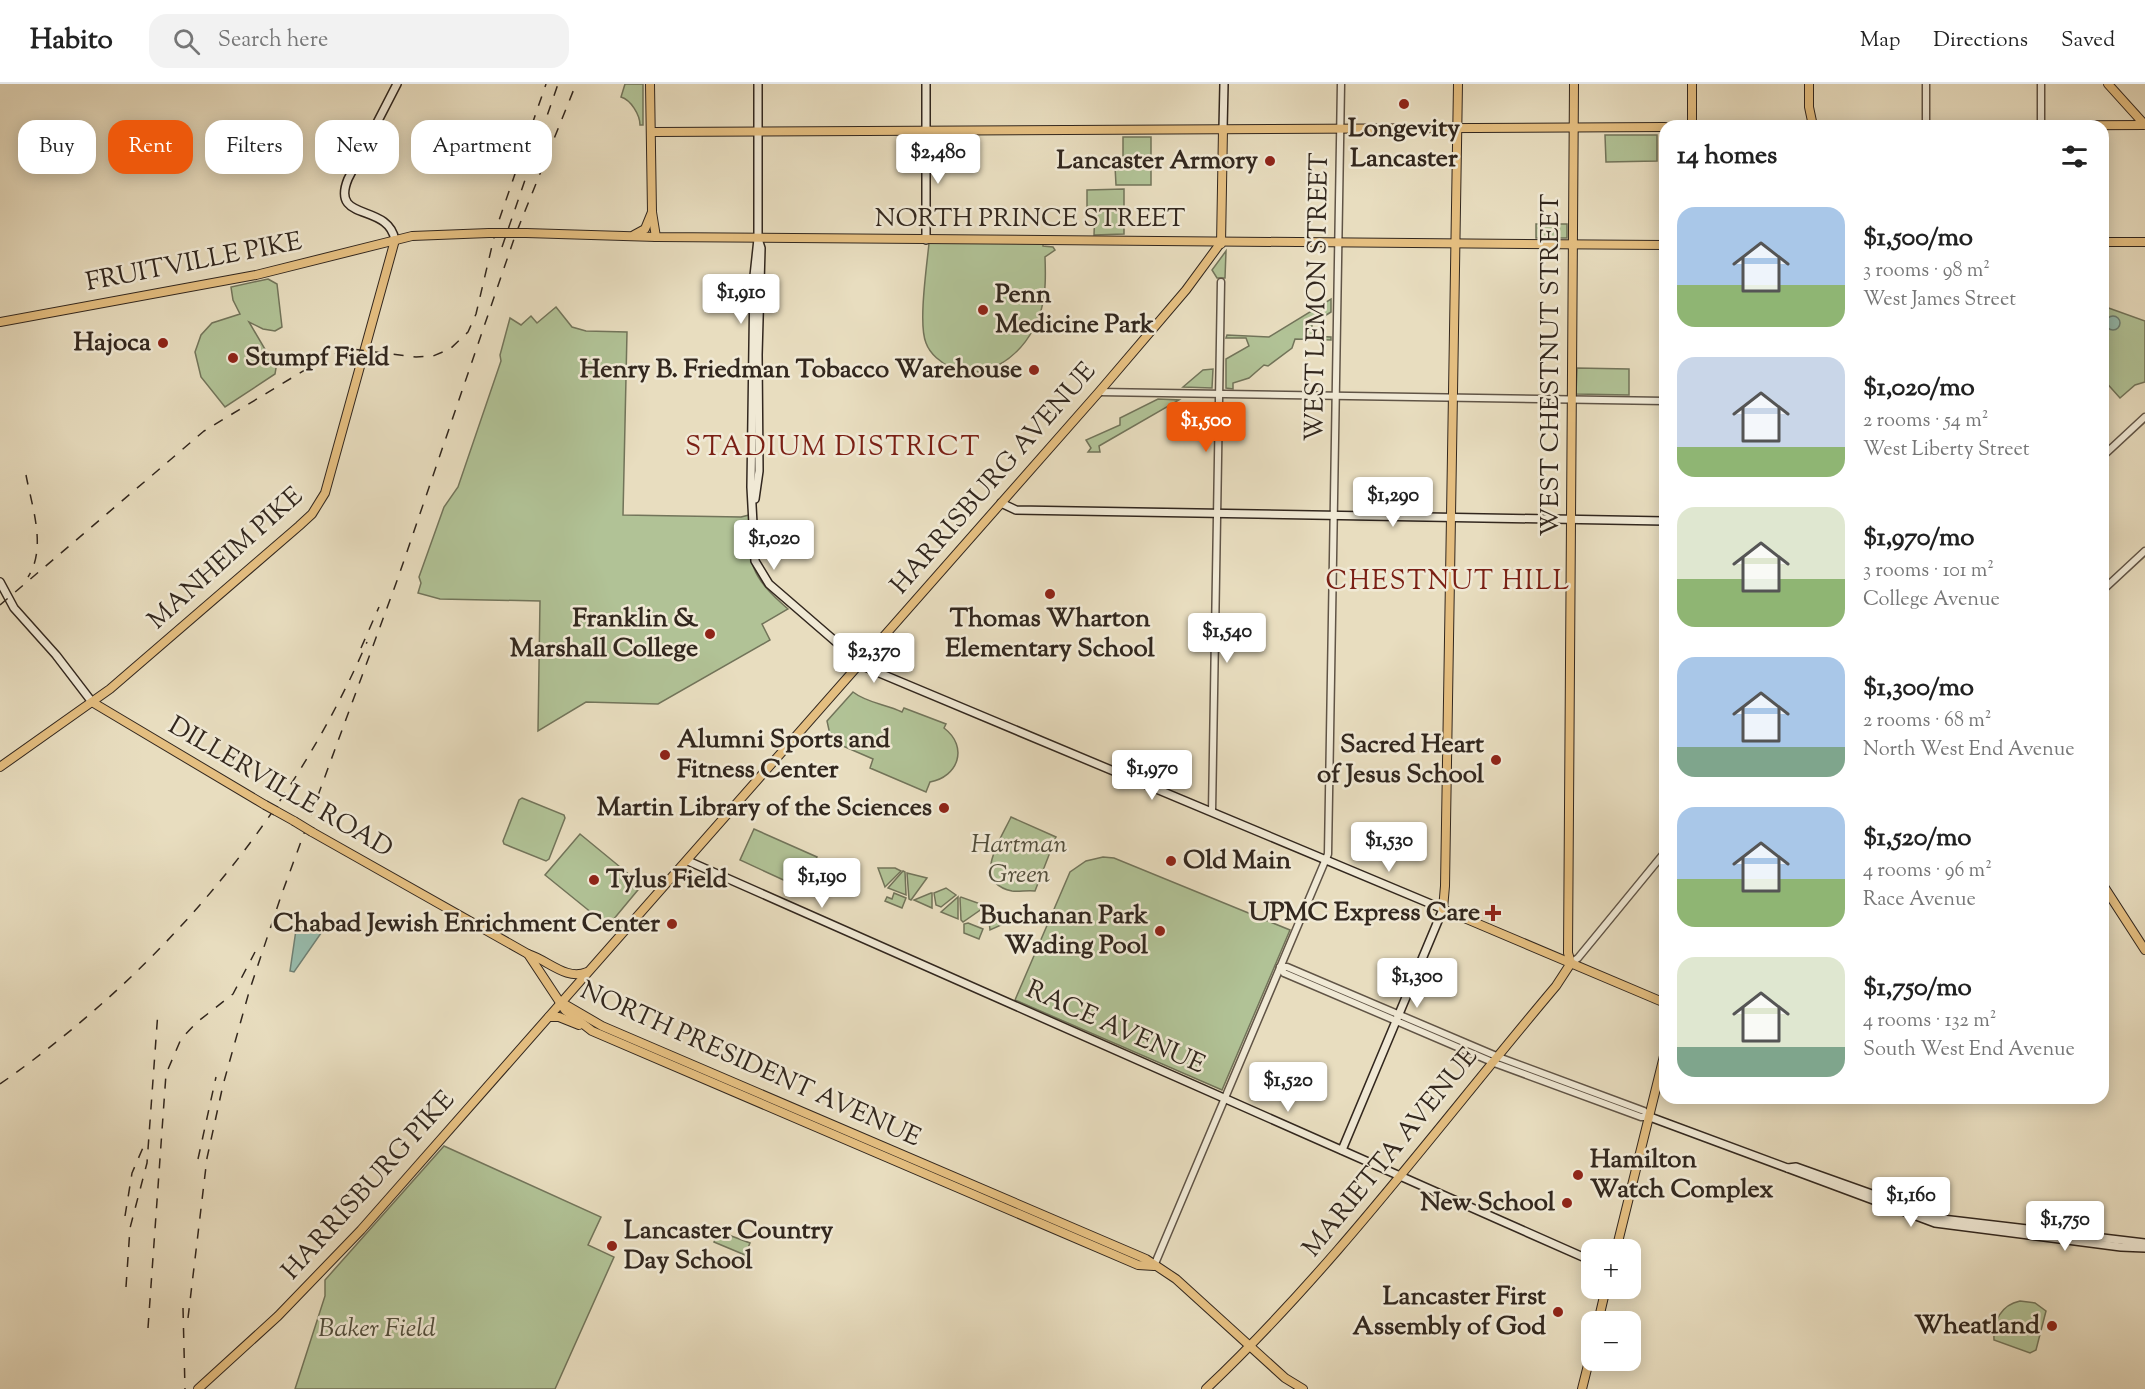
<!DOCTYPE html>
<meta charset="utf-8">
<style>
body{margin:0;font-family:"Sorts Mill Goudy",serif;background:#f2f2f2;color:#222;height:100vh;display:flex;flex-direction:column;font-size:22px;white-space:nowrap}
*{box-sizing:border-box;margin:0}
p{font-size:20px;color:#767676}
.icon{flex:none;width:33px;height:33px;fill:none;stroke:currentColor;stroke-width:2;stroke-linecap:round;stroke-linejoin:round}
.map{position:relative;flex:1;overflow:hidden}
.side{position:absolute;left:1659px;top:36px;width:450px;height:984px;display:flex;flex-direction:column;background:#fff;border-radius:18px;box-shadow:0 3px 15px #0003}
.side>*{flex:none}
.banner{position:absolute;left:18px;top:36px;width:570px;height:54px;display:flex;gap:12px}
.controls{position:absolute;left:1581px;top:1155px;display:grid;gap:12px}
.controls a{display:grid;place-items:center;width:60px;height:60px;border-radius:12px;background:#fff;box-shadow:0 3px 15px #0003;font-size:30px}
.price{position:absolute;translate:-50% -51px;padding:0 14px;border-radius:6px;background:#fff;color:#222;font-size:20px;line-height:39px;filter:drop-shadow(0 2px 3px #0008)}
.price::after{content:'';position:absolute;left:50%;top:36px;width:18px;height:14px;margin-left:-9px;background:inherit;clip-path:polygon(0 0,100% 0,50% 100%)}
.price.current{background:#ea580c;color:#fff}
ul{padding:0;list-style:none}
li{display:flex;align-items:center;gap:18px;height:150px;padding:0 18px}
li span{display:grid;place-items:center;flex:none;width:168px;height:120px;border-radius:18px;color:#555}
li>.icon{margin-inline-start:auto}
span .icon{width:72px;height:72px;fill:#fffc;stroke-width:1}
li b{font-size:26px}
h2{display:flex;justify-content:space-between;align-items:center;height:72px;padding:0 18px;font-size:26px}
.chip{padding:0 21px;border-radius:18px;background:#fff;box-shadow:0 3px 15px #0003;font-size:21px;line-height:54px}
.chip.current{background:#ea580c;color:#fff}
header{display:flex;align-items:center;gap:36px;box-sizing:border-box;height:84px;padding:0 30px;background:#fff;border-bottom:2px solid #e0e0e0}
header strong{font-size:28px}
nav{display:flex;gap:33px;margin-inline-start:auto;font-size:21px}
.search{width:420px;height:54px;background:#f2f2f2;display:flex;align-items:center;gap:15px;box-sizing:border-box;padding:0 21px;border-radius:18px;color:#767676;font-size:22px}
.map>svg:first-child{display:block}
.green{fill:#b1c296;stroke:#72745a;stroke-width:1.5}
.water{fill:#98bcad;stroke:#6f8074;stroke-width:1.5}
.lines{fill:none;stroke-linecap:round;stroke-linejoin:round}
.tertiary-casing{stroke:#605446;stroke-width:9}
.secondary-casing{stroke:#32271e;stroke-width:10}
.primary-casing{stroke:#32271e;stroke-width:10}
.trunk-casing{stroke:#32271e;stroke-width:10}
.tertiary{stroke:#f0e9d5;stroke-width:6}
.secondary{stroke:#f0e9d5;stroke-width:7}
.primary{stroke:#e4be80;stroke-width:8}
.trunk{stroke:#e4be80;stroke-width:8}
.rail{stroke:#32271e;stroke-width:1.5;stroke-dasharray:10 10;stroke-linecap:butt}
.primary-bridge-casing{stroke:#32271e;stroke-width:10;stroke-linecap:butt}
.primary-bridge{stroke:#e4be80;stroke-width:8}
.poi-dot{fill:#8f2418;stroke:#f0e9d5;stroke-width:2}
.labels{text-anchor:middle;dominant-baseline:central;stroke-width:5;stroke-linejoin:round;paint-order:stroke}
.poi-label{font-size:26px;font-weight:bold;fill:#32271e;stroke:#f0e9d5;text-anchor:end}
.street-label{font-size:26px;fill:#32271e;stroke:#f0e9d5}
.park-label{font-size:26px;font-style:italic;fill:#524e3c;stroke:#f0e9d5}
.neighbourhood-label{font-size:27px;letter-spacing:1.5px;fill:#7a1f14;stroke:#f0e9d5}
</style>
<header>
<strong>Habito</strong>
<div class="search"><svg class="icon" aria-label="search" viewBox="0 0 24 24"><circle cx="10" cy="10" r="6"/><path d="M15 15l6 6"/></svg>Search here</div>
<nav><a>Map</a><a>Directions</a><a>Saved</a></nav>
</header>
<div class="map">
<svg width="2145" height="1305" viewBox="0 0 2145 1305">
<rect width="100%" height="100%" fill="#e8ddbf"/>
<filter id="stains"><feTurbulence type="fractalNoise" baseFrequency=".00333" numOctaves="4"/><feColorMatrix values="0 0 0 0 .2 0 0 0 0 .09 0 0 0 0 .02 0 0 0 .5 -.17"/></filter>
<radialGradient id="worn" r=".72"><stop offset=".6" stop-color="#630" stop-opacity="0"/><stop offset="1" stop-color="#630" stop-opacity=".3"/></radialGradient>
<g class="green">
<path d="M625 0H643V41H640C640 31 631 16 621 13Z"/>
<path d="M1605 51H1657V77L1606 78Z"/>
<path d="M1123 53H1151V101H1116L1115 82 1123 74Z"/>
<path d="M1124 105V150L1094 151 1095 125 1087 124V106Z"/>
<rect x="1536" y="140" width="31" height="14"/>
<path d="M929 159H1043V162L1053 163 1055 166 1045 173C1046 198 1046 222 1034 244 1018 274 985 298 952 284 941 279 930 270 926 259 918 240 927 181 929 159Z"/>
<path d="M1226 167 1225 194H1217L1212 186Z"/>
<path d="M268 195 277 200 282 243 275 247 263 245 249 238 276 284 275 290 225 323 201 293 195 268 201 251 212 239 240 230 233 216 231 203Z"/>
<path d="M1331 215V228L1312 240V252L1331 253V256L1295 255 1292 264 1268 282 1264 281 1249 294 1233 299V305L1226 304V275L1249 262 1246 254H1226L1227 251 1269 253Z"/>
<path d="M2103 222 2145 237V298L2135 301 2120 314 2103 295Z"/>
<path d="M556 223 572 243 586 247 627 248 623 431 741 433 749 431C748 480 750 492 788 525L762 540 770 556 658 620 586 618 538 647 540 517 440 515 418 509 421 499 419 493 444 423 458 403 501 277 500 271 510 234 521 241 531 232 537 239Z"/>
<path d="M1577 284 1629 285V311L1576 310Z"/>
<path d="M1213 285 1212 304 1183 303 1203 286Z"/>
<path d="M1158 315 1179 316 1099 362 1100 368H1088L1091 364 1086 356 1120 341V334Z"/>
<path d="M853 608C867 619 885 620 902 628L904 624 946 640 944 644C969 663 958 693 930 698L926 708 870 684 873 675 843 662 825 660 829 646 827 637Z"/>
<path d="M522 714 564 731 565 734 549 775 546 777 504 760 503 757 519 716Z"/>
<path d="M1011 733 1056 753 1035 807C1027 806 1019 808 1012 807 970 798 1001 755 1011 733Z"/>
<path d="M754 745 817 773 803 805 740 776Z"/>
<path d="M580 750 642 801 608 842 545 791Z"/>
<path d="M1103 773 1114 774 1290 846 1222 1006 1015 916 1070 788 1086 777Z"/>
<path d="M895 784 901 787 885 803 878 784Z"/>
<path d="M903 787 905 788 906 811 888 804Z"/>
<path d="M907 789 927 794 911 816 909 815Z"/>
<path d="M946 804 956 811 941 823 936 821 934 809Z"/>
<path d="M894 809 906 814 902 824 885 817 887 813 892 815Z"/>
<path d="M932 809V824L914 816 931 809Z"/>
<path d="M958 813V835L941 828Z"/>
<path d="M960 814 961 813 986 822 963 838 961 836Z"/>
<path d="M1007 833 1010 834 1008 838 990 846 989 837Z"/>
<path d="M968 839 983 845 979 855 964 849V840Z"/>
<path d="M444 1062 601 1133 588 1161 614 1173 555 1305H295L325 1212V1196Z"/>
<path d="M718 1147 750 1159 745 1171 714 1158Z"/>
<path d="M2020 1217 2035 1219 2046 1227 2036 1266 2030 1269 1994 1256C1993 1237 2001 1221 2020 1217Z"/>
</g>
<g class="water">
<circle cx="2113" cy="239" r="7"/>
<path d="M303 842H326L294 888 290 887 296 846Z"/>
</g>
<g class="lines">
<g class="tertiary-casing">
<g id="tertiary">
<path d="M2041 0V41"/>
<path d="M1926 42V0"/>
<path d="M1099 308 1665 317"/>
<path d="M2103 372 2145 333"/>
<path d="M2103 506 2145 467"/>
<path d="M1212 728 1221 198"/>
<path d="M1571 879 1578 874 1665 768"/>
<path d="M1280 883 1284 889 1497 980 1641 1033H1650"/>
<path d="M1280 883H1287L1501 974 1644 1027 1650 1033"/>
<path d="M1154 1182 1328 770 1341 0"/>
</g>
</g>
<g class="secondary-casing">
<g id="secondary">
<path d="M758 0V155L754 192 751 403 755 477 769 500 865 583 1443 825 1342 1066"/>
<path d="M1223 45 1224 0"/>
<path d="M395 156C388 118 330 139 348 95L397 0"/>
<path d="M926 156V0"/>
<path d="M755 415 759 387 758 271 761 164 758 155"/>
<path d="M1001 419 1016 426 1665 437"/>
<path d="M0 498 14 524 56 571 92 618"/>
<path d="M688 777 1592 1177"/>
<path d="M1650 1033 1935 1139 2121 1163 2145 1164"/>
<path d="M1788 1084 1796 1083 1942 1135 2145 1159"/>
</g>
</g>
<g class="primary-casing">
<g id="primary">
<path d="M1458 0 1445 802 1443 825 1665 919"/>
<path d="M1809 0V23L1813 42"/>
<path d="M1692 42V0"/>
<path d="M1926 42 2145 41"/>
<path d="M652 48 1665 43"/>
<path d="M526 149 656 153"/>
<path d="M634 151 645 145 652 128"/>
<path d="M1221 160 1223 45"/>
<path d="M0 238 256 191 412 152 489 149"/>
<path d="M92 618 265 721"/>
<path d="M0 683 110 605 299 442 312 430 325 409 395 156"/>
<path d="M276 727 294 737"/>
<path d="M312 748 528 870 565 926 592 947 1138 1181 1154 1182"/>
<path d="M2103 801 2145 866"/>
<path d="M528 870C548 876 566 897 587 888"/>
<path d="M1571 879 1568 869 1574 0"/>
<path d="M566 921 602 942 1146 1175 1176 1195 1285 1294 1303 1305"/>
<path d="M549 933H559L579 941"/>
<path d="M1616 1166 1665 968"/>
<path d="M1598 1238 1606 1204"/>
<path d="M198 1305 278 1232 361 1146 1099 308 1186 206 1222 157"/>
<path d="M1206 1305C1336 1182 1441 1038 1556 902L1571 879"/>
<path d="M1582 1305 1592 1265"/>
</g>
</g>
<g class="trunk-casing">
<g id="trunk">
<path d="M650 0 652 128 656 153 1665 161"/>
<path d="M2108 0 2145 41"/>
<path d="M2103 158H2145"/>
</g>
</g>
<use href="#tertiary" class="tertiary"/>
<use href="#secondary" class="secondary"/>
<use href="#primary" class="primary"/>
<use href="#trunk" class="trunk"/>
<g class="rail">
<path d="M502 163 558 0"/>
<path d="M26 391C32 423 47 464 28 493"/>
<path d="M0 521 204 347 313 281 341 267 352 265 416 273 433 272 450 265 468 248 476 230 496 145 546 0"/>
<path d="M361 564 379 523"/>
<path d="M0 1000C159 889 290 736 367 558"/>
<path d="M198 1075 216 993"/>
<path d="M125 1132 132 1089 145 1059"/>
<path d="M126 1203 130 1144 147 1079 158 927"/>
<path d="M183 1224 185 1305"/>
<path d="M188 1234 207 1074 223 1001 249 908 281 812 398 494 515 152 576 0"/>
<path d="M148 1244 166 990 181 955 196 939 233 910 255 868"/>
</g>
<g class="primary-bridge-casing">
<g id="primary-bridge">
<path d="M489 149H526"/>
<path d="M265 721 276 727"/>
<path d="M294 737 312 748"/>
</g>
</g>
<use href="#primary-bridge" class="primary-bridge"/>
</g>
<g class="poi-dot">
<circle cx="1404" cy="20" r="6"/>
<circle cx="1270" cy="77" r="6"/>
<circle cx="983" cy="226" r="6"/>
<circle cx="163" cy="259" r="6"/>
<circle cx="233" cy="274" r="6"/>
<circle cx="1034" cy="286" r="6"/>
<circle cx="1050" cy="510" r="6"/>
<circle cx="710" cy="550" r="6"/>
<circle cx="665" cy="671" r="6"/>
<circle cx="1496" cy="676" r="6"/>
<circle cx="944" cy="724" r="6"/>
<circle cx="1171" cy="777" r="6"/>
<circle cx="594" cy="796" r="6"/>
<path d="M1490 820h6v6h6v6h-6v6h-6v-6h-6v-6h6z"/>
<circle cx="672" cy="840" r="6"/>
<circle cx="1160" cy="847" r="6"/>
<circle cx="1578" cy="1091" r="6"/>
<circle cx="1567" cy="1119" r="6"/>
<circle cx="612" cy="1162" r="6"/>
<circle cx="1558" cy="1228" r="6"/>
<circle cx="2052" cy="1242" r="6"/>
</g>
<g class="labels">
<g class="poi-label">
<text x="1404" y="45" text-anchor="middle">Longevity<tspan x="1404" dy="30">Lancaster</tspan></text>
<text x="1258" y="77">Lancaster Armory</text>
<text x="995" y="211" text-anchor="start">Penn<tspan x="995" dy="30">Medicine Park</tspan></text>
<text x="151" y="259">Hajoca</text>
<text x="245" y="274" text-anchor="start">Stumpf Field</text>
<text x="1022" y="286">Henry B. Friedman Tobacco Warehouse</text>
<text x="698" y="535">Franklin &amp;<tspan x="698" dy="30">Marshall College</tspan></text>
<text x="1050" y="535" text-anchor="middle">Thomas Wharton<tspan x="1050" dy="30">Elementary School</tspan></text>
<text x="677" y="656" text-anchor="start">Alumni Sports and<tspan x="677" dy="30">Fitness Center</tspan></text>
<text x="1484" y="661">Sacred Heart<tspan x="1484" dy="30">of Jesus School</tspan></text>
<text x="932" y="724">Martin Library of the Sciences</text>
<text x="1183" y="777" text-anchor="start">Old Main</text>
<text x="606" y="796" text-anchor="start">Tylus Field</text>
<text x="1480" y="829">UPMC Express Care</text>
<text x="1148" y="832">Buchanan Park<tspan x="1148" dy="30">Wading Pool</tspan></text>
<text x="660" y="840">Chabad Jewish Enrichment Center</text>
<text x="1590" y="1076" text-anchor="start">Hamilton<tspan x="1590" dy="30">Watch Complex</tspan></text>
<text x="1555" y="1119">New School</text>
<text x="624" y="1147" text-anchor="start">Lancaster Country<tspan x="624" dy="30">Day School</tspan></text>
<text x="1546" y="1213">Lancaster First<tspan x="1546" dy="30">Assembly of God</tspan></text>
<text x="2040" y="1242">Wheatland</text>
</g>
<g class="street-label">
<text x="1030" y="135">NORTH PRINCE STREET</text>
<text transform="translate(194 179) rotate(-11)">FRUITVILLE PIKE</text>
<text transform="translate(1318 213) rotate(-89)">WEST LEMON STREET</text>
<text transform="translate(1551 281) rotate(-90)">WEST CHESTNUT STREET</text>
<text transform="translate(994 395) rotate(-49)">HARRISBURG AVENUE</text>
<text transform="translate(226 475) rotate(-42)">MANHEIM PIKE</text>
<text transform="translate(280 704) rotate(30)">DILLERVILLE ROAD</text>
<text transform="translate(1115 944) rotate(24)">RACE AVENUE</text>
<text transform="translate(750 981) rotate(24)">NORTH PRESIDENT AVENUE</text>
<text transform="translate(1391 1069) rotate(-51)">MARIETTA AVENUE</text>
<text transform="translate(369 1102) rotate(-48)">HARRISBURG PIKE</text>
</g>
<g class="park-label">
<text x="1019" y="761">Hartman<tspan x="1019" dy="30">Green</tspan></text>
<text x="377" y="1245">Baker Field</text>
</g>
<g class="neighbourhood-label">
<text x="833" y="364">STADIUM DISTRICT</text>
<text x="1448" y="498">CHESTNUT HILL</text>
</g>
</g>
<rect width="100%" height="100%" filter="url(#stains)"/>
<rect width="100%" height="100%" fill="url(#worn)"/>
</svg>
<div class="controls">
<a>+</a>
<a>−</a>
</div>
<b class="price" style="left:938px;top:101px">$2,480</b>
<b class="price" style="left:741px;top:241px">$1,910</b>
<b class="price current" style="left:1206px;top:369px">$1,500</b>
<b class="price" style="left:1393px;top:444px">$1,290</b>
<b class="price" style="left:774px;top:487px">$1,020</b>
<b class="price" style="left:1227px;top:580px">$1,540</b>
<b class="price" style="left:874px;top:600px">$2,370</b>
<b class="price" style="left:1152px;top:717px">$1,970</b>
<b class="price" style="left:1389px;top:789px">$1,530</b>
<b class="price" style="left:822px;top:825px">$1,190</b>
<b class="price" style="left:1417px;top:925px">$1,300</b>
<b class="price" style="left:1288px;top:1029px">$1,520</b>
<b class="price" style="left:1911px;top:1144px">$1,160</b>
<b class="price" style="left:2065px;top:1168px">$1,750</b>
<div class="banner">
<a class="chip">Buy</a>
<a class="chip current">Rent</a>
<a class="chip">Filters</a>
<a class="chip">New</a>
<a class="chip">Apartment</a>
</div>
<section class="side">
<h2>14 homes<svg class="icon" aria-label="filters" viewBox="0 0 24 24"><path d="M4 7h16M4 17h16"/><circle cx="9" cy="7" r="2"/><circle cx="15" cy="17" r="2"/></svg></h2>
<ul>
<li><span style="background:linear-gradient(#a9c7e8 65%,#8fb573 0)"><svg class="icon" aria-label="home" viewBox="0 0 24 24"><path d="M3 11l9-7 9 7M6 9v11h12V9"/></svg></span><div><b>$1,500/mo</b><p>3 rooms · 98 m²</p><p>West James Street</p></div></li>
<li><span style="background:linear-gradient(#c9d6e8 75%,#8fb573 0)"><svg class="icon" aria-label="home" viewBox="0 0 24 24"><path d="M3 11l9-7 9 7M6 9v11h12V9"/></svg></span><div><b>$1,020/mo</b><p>2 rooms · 54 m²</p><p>West Liberty Street</p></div></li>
<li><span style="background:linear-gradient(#dfe7d0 60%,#8fb573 0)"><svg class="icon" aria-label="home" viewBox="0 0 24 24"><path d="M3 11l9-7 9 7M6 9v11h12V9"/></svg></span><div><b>$1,970/mo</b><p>3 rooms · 101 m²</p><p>College Avenue</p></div></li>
<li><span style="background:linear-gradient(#a9c7e8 75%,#7fa58c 0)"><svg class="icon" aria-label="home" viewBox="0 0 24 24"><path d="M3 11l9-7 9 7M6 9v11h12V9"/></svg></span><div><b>$1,300/mo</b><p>2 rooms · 68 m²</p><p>North West End Avenue</p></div></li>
<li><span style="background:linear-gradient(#a9c7e8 60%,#8fb573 0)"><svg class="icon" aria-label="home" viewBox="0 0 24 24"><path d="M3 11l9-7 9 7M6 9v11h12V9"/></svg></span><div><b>$1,520/mo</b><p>4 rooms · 96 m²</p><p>Race Avenue</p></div></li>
<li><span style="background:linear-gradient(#dfe7d0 75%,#7fa58c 0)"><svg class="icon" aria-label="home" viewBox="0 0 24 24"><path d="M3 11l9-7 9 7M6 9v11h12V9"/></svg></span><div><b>$1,750/mo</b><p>4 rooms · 132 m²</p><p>South West End Avenue</p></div></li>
</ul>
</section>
</div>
